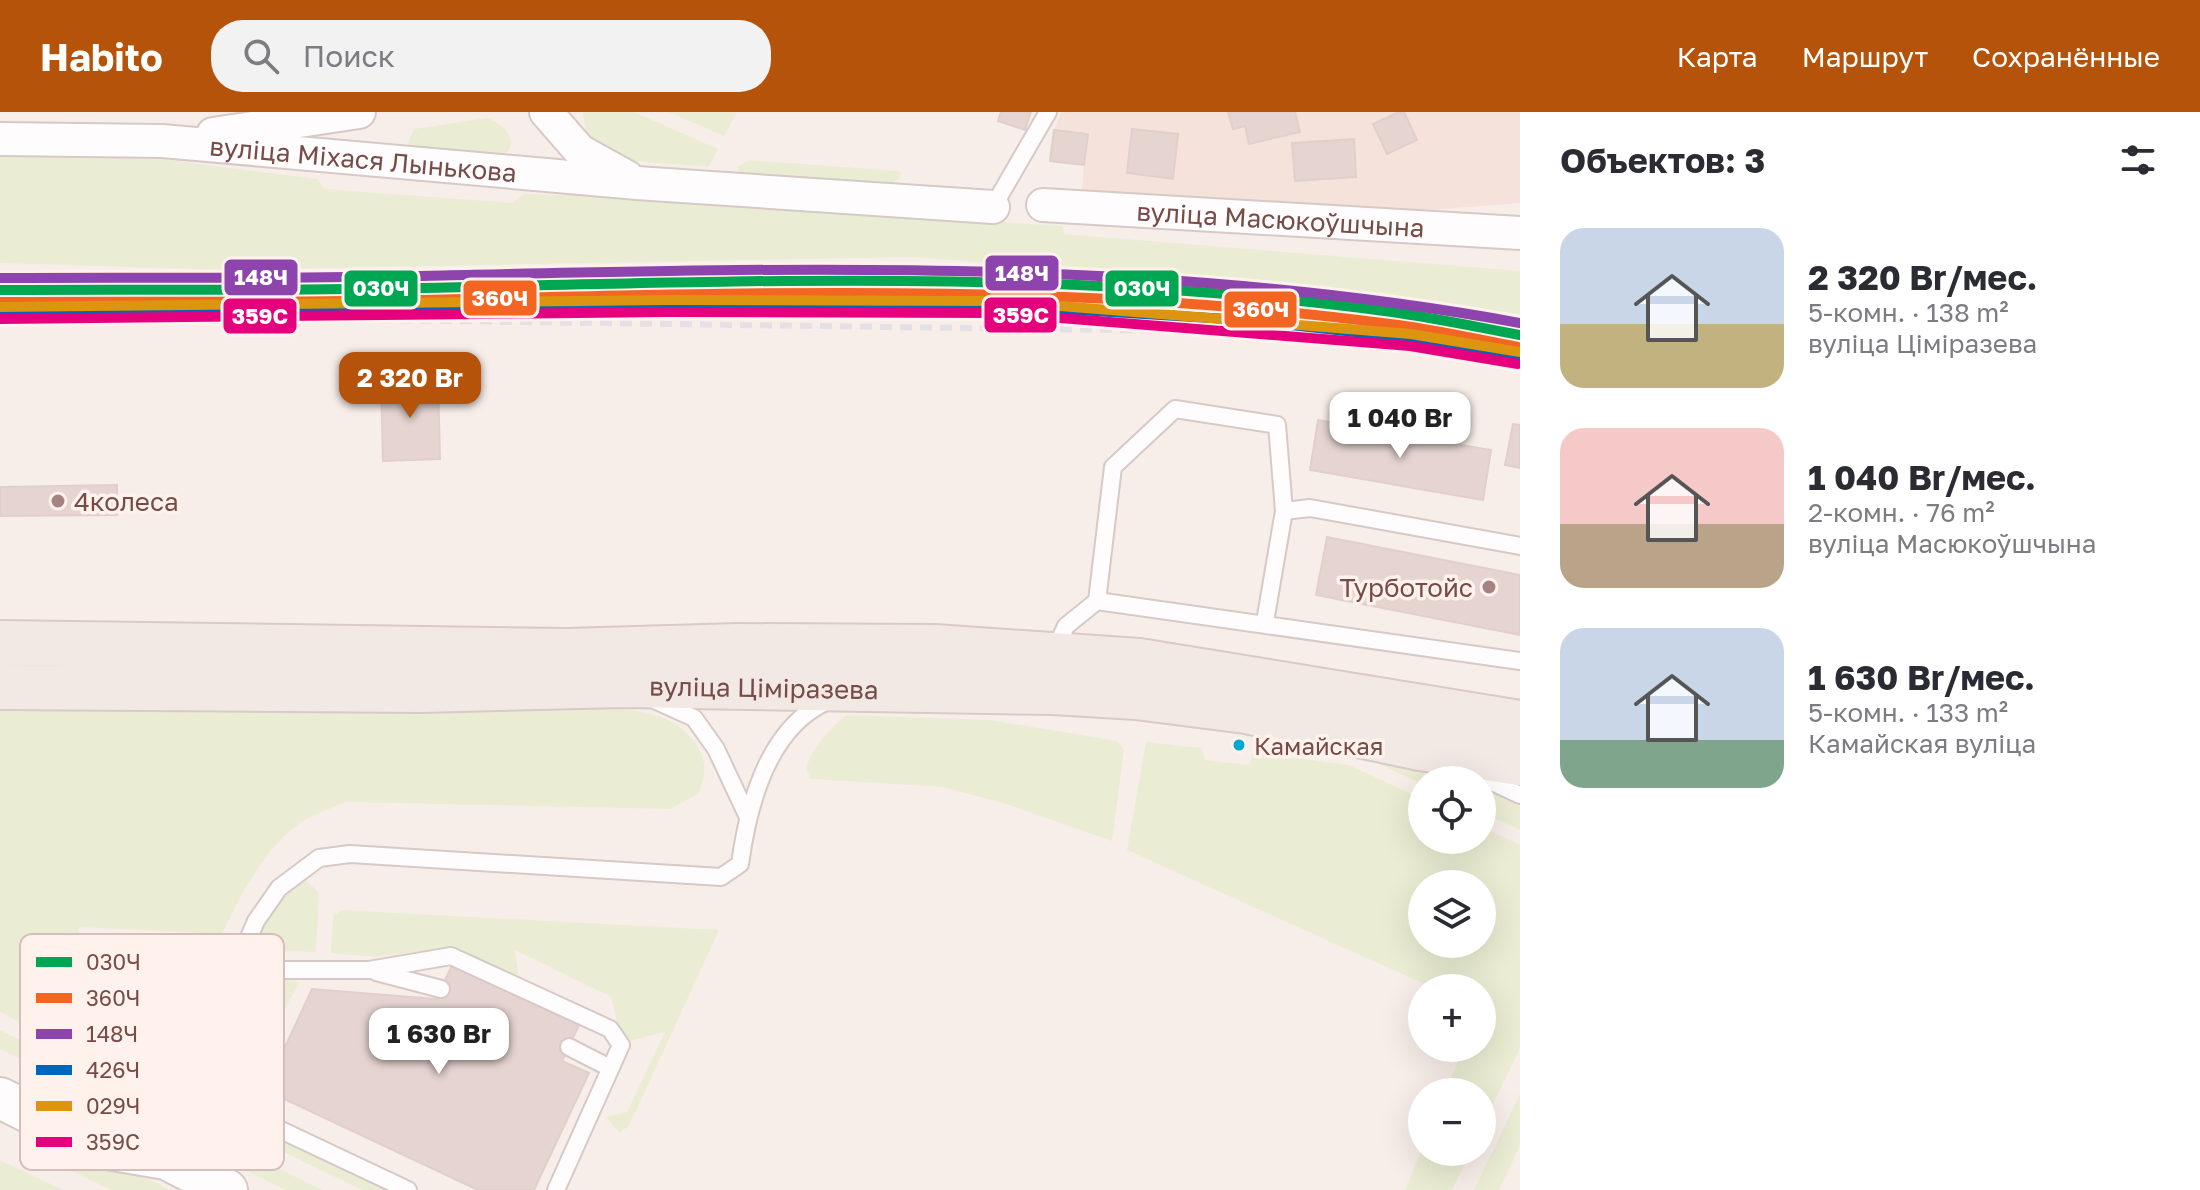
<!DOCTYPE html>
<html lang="ru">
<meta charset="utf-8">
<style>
body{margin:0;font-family:"Golos Text",sans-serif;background:#f2f2f3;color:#2b2b33;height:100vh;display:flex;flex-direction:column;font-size:30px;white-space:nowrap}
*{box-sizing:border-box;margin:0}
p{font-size:26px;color:#7c7c81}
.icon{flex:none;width:44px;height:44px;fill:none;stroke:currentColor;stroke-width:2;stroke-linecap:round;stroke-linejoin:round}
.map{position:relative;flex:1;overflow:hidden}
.details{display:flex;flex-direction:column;background:#fff;width:680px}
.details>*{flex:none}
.controls{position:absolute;left:1408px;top:654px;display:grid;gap:16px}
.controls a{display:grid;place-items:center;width:88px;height:88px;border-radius:50%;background:#fff;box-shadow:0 8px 32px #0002;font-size:40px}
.price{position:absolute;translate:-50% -68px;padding:0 18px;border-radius:16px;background:#fff;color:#222;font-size:26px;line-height:52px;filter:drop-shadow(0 2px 4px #0008)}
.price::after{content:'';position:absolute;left:50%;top:48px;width:24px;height:18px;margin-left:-12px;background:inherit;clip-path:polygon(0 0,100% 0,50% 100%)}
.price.on{background:#b45309;color:#fff}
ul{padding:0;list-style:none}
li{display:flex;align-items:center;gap:24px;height:200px;padding:0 40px}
li span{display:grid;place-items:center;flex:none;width:224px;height:160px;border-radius:24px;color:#555}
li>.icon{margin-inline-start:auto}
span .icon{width:96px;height:96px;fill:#fffc;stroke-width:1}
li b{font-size:34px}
h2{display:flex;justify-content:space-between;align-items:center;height:96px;padding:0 40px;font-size:34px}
header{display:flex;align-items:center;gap:48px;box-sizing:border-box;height:112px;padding:0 40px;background:#b45309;color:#fff}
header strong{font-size:38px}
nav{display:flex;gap:44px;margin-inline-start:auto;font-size:28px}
.search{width:560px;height:72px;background:#f2f2f3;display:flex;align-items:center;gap:20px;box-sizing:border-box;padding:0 28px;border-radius:32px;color:#7c7c81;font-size:30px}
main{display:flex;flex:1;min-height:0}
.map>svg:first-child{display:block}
.residential{fill:#f5e2da}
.green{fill:#eaedd3;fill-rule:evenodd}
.building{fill:#e5d4d0;stroke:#e1cfcb;stroke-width:2}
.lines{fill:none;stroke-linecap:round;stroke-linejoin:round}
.service-casing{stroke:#d6c9c6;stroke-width:20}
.minor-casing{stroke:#d6c9c6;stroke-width:36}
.tertiary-casing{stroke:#d6c9c6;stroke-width:44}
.primary-casing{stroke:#d9cac8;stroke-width:48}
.service{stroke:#fefcfc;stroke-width:16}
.minor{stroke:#fefcfc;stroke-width:32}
.tertiary{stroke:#fefcfc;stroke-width:40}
.primary{stroke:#f3e9e4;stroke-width:44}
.rail{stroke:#e4e0e5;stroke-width:6;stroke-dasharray:12 8;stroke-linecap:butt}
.rail-1-casing{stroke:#fff1eb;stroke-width:16}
.rail-2-casing{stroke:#fff1eb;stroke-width:16}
.rail-3-casing{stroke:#fff1eb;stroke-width:16}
.rail-4-casing{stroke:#fff1eb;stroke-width:16}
.rail-5-casing{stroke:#fff1eb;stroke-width:16}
.rail-6-casing{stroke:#fff1eb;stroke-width:16}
.rail-1{stroke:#00a651;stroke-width:10}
.rail-2{stroke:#f26522;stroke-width:10}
.rail-3{stroke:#8e44ad;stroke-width:10}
.rail-4{stroke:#0065bd;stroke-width:10}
.rail-5{stroke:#dd940e;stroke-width:10}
.rail-6{stroke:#e5007d;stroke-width:10}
.poi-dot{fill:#a48480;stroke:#fff1eb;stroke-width:3}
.bus-dot{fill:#00a9ce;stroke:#fff1eb;stroke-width:3}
.labels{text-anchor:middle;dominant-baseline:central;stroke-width:7;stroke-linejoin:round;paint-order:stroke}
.bus-label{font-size:24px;fill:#774b47;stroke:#fff1eb;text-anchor:start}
.street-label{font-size:26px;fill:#774b47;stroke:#fff1eb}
.poi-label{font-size:26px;fill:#774b47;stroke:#fff1eb;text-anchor:start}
.key{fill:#fff1eb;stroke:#d6bfba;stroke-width:2}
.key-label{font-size:22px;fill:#774b47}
.line-badge{stroke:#fff1eb;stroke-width:3}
.badge-label{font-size:22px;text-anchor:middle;font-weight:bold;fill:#fff}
</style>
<header>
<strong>Habito</strong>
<div class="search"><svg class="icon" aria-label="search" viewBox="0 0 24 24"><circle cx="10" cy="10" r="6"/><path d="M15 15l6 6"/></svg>Поиск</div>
<nav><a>Карта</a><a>Маршрут</a><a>Сохранённые</a></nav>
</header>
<main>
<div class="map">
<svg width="1520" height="1078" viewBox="0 0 1520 1078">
<rect width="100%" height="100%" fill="#f8eee9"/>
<path class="residential" d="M1061 0H1520V91L1378 102 1082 78 1084 53 1050 49 1054 18Z"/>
<g class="green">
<path d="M583 0H634L718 37 708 55 609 47 588 37Z"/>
<path d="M669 0H737L724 24Z"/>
<path d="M487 6C508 13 524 35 496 47L410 36 408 31 414 17Z"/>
<path d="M0 41 129 43 317 67 325 77 513 91 523 82 598 84 1063 114 1064 122 1520 159V206L1382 184 915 145 221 158 0 151Z"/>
<path d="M750 48 898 59 901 61 900 66 888 73 740 61 738 55Z"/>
<path d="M0 589 597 594C636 600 674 597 697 634 708 651 705 663 699 681L671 697 345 690C331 697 313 702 300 711 263 737 241 783 222 822L79 815 77 845 46 920 158 972 167 953 181 971 174 986 0 900Z"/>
<path d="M846 603 990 608 1117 629 1124 638 1112 729 1006 692 943 675 811 667 806 656C813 634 829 618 846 603Z"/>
<path d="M1146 630 1202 636 1205 648 1250 653 1253 640 1349 653 1422 687V728H1482V715L1520 733V936L1482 1015V980H1445L1464 936H1482V876H1433L1127 738ZM1422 772H1482V832H1422Z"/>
<path d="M1375 650 1446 655 1472 668H1422V672Z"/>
<path d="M1482 673 1520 691V718L1482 700Z"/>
<path d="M305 767 319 781 316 840 274 839 258 846 256 822 284 785Z"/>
<path d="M342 798 719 818 629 1014 619 1021 606 1005 627 1000 665 920 630 929 621 924 611 885 515 838 519 869 453 835 375 845 331 841 333 804Z"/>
<path d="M286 866 300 870 282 901 254 890 269 872Z"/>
<path d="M0 918 167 1000 148 1007 0 937Z"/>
<path d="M1520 982V1033L1499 1078H1474Z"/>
<path d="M245 1008 385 1078H362L240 1019Z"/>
<path d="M194 1015 322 1078H285L205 1038 198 1032Z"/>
<path d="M58 1021 170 1078H111L43 1044 46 1026Z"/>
<path d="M1422 1037V1040H1470L1452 1078H1405Z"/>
<path d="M0 1048 63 1078H0Z"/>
</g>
<g class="building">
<path d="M1001 0H1031L1025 18 998 9Z"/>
<path d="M1228 0H1295L1300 20 1249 32 1245 14 1233 17Z"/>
<path d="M1399 0H1404L1417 28 1387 42 1373 12Z"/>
<path d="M1132 17 1178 22 1173 67 1127 61Z"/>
<path d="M1054 18 1088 22 1084 53 1050 49Z"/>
<path d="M1354 27 1356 65 1295 69 1292 31Z"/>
<path d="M438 268 440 347 383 349 381 270Z"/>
<path d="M1318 308 1491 338 1483 388 1310 358Z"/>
<path d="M1513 312 1520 313V356L1505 353Z"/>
<path d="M117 373V403L0 404V375Z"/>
<path d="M1327 425 1520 463V523L1316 483Z"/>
<path d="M453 851 580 911 562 949 589 961 534 1078H478L265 978 312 877 436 887Z"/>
</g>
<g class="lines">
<g class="service-casing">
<g id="service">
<path d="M993 95 1048 0"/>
<path d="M1097 489 1113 355 1175 297 1277 313 1284 399"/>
<path d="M1265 510 1284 399 1310 396 1520 434"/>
<path d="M1054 540 1066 514 1097 489 1520 549"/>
<path d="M654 588 694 606 716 637 747 703"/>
<path d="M1473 661 1520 683"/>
<path d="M235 858 256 809 279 776 319 746 350 742 721 765 740 752C748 693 768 615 828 589"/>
<path d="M376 860 441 877"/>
<path d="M569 935 608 955"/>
<path d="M198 979 408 1078"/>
<path d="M167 1046 255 858H369L451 844 610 917 621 933 556 1078"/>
</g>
</g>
<g class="minor-casing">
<g id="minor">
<path d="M546 0 580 39 627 65"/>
<path d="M213 22 359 0"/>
<path id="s1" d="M0 27 162 29 637 71 993 95"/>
<path id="s2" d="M1043 93 1520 121"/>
</g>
</g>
<g class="tertiary-casing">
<path id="tertiary" d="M0 986 101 1036 166 1047 227 1078"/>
</g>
<g class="primary-casing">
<g id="primary">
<path d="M0 531 567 539 738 534 935 535 1139 549 1520 611"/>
<path id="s3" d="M0 575 421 578 623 573 1053 580 1136 585 1246 599 1420 636 1520 651"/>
</g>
</g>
<use href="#service" class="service"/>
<use href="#minor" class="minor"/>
<use href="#tertiary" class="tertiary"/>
<use href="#primary" class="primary"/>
<path class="rail" d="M0 209 223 206 1183 219 1412 239 1520 257"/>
<g class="rail-1-casing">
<path id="rail-1" d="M0 178C140 177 281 179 421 176 744 169 1071 156 1392 200 1435 206 1477 215 1520 223"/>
</g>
<g class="rail-2-casing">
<path id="rail-2" d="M0 190C140 189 280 191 420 188 743 181 1069 169 1390 212 1433 217 1475 227 1518 235"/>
</g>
<g class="rail-3-casing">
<path id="rail-3" d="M0 166C140 165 281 167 421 164 789 156 1156 144 1520 211"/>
</g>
<g class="rail-4-casing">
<path id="rail-4" d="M0 202 416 200 769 191 1078 198 1244 208 1391 224 1516 247"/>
</g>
<g class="rail-5-casing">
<path id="rail-5" d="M0 195 667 188 997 189 1411 222 1520 240"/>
</g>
<g class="rail-6-casing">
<path id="rail-6" d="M0 207 667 200 997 201 1410 234 1518 252"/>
</g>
<use href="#rail-1" class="rail-1"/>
<use href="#rail-2" class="rail-2"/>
<use href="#rail-3" class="rail-3"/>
<use href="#rail-4" class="rail-4"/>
<use href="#rail-5" class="rail-5"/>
<use href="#rail-6" class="rail-6"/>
</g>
<g class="poi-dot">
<circle cx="58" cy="389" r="8"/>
<circle cx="1489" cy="475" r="8"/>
</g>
<circle class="bus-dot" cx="1239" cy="633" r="7"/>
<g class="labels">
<g class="bus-label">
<text x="1254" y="633">Камайская</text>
</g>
<g class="street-label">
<text stroke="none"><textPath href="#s1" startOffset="364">вуліца Міхася Лынькова</textPath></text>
<text stroke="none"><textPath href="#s2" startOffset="238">вуліца Масюкоўшчына</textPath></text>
<text stroke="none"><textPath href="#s3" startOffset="764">вуліца Ціміразева</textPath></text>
</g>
<g class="poi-label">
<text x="74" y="389">4колеса</text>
<text x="1473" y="475" text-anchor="end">Турботойс</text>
</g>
</g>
<rect x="20" y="822" width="264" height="236" rx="12" class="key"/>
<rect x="36" y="845" width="36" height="10" fill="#00a651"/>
<rect x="36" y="881" width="36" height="10" fill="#f26522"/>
<rect x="36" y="917" width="36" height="10" fill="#8e44ad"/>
<rect x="36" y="953" width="36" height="10" fill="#0065bd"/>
<rect x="36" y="989" width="36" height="10" fill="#dd940e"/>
<rect x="36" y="1025" width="36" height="10" fill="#e5007d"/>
<g class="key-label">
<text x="86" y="858">030Ч</text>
<text x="86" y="894">360Ч</text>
<text x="86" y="930">148Ч</text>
<text x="86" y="966">426Ч</text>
<text x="86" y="1002">029Ч</text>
<text x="86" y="1038">359С</text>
</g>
<g class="line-badge">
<rect x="984" y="142" width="76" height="38" rx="8" fill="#8e44ad"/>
<rect x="223" y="146" width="76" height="39" rx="8" fill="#8e44ad"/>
<rect x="1104" y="157" width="76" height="39" rx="8" fill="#00a651"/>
<rect x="343" y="157" width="76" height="39" rx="8" fill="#00a651"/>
<rect x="462" y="167" width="76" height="38" rx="8" fill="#f26522"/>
<rect x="1223" y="178" width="75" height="39" rx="8" fill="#f26522"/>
<rect x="983" y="184" width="75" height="38" rx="8" fill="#e5007d"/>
<rect x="222" y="185" width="76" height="38" rx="8" fill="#e5007d"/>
</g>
<g class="badge-label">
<text x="1022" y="169">148Ч</text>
<text x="261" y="173">148Ч</text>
<text x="1142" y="184">030Ч</text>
<text x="381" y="184">030Ч</text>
<text x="500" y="194">360Ч</text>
<text x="1261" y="205">360Ч</text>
<text x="1021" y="211">359С</text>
<text x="260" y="212">359С</text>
</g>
</svg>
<div class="controls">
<a><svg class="icon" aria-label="locate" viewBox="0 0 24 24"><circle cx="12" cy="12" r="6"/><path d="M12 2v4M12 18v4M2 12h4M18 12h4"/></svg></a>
<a><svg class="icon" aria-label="layers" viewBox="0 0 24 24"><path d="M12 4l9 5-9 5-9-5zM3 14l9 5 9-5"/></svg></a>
<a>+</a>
<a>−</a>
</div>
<b class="price on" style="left:410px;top:308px">2 320 Br</b>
<b class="price" style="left:1400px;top:348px">1 040 Br</b>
<b class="price" style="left:439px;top:964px">1 630 Br</b>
</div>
<section class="details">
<h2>Объектов: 3<svg class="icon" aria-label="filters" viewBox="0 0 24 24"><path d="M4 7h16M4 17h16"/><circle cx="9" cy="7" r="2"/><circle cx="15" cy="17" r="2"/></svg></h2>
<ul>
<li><span style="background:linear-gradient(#c9d6e8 60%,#c2b280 0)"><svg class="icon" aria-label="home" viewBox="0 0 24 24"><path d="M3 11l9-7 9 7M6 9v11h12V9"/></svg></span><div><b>2 320 Br/мес.</b><p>5-комн. · 138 m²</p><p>вуліца Ціміразева</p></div></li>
<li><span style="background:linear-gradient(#f6c9c9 60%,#b9a48a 0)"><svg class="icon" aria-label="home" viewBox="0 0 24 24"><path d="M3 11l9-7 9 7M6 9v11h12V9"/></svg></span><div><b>1 040 Br/мес.</b><p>2-комн. · 76 m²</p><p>вуліца Масюкоўшчына</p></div></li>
<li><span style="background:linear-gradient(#c9d6e8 70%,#7fa58c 0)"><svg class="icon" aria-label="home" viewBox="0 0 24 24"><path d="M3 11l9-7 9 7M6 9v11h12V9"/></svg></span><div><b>1 630 Br/мес.</b><p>5-комн. · 133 m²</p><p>Камайская вуліца</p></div></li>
</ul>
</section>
</main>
